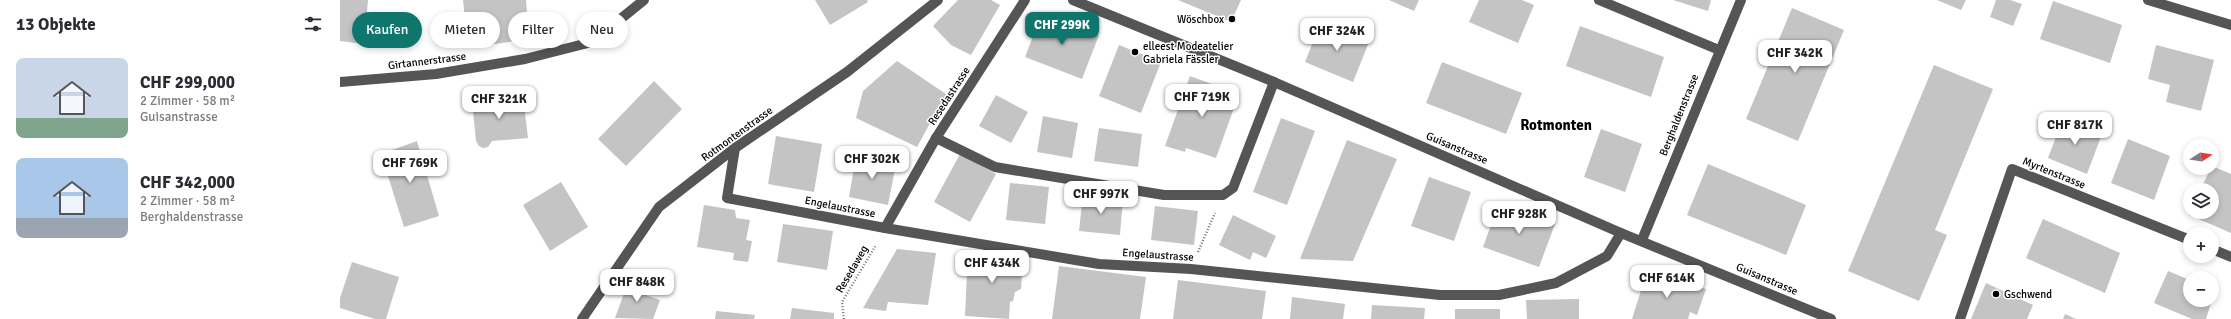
<!DOCTYPE html>
<html lang="de">
<meta charset="utf-8">
<style>
body{margin:0;font-family:Signika,sans-serif;background:#f7f7f7;color:#2b2b33;height:100vh;display:flex;flex-direction:column;font-size:15px;white-space:nowrap}
*{box-sizing:border-box;margin:0}
p{font-size:13px;color:#7c7c81}
.icon{flex:none;width:22px;height:22px;fill:none;stroke:currentColor;stroke-width:2;stroke-linecap:round;stroke-linejoin:round}
.map{position:relative;flex:1;overflow:hidden}
.sheet{display:flex;flex-direction:column;background:#fff;width:340px}
.sheet>*{flex:none}
.guide{position:absolute;left:12px;top:12px;width:380px;height:36px;display:flex;gap:8px}
.needle{width:26px;rotate:78deg}
.buttons{position:absolute;left:1843px;top:139px;display:grid;gap:8px}
.buttons a{display:grid;place-items:center;width:36px;height:36px;border-radius:50%;background:#fff;box-shadow:0 2px 6px #0003;font-size:20px}
.price{position:absolute;translate:-50% -34px;padding:0 9px;border-radius:8px;background:#fff;color:#222;font-size:13px;line-height:26px;filter:drop-shadow(0 1px 2px #0008)}
.price::after{content:'';position:absolute;left:50%;top:24px;width:12px;height:9px;margin-left:-6px;background:inherit;clip-path:polygon(0 0,100% 0,50% 100%)}
.price.on{background:#0f766e;color:#fff}
ul{padding:0;list-style:none}
li{display:flex;align-items:center;gap:12px;height:100px;padding:0 16px}
li span{display:grid;place-items:center;flex:none;width:112px;height:80px;border-radius:8px;color:#555}
li>.icon{margin-inline-start:auto}
span .icon{width:48px;height:48px;fill:#fffc;stroke-width:1}
li b{font-size:17px}
h2{display:flex;justify-content:space-between;align-items:center;height:48px;padding:0 16px;font-size:17px}
.pill{padding:0 14px;border-radius:18px;background:#fff;box-shadow:0 2px 6px #0003;font-size:14px;line-height:36px}
.pill.on{background:#0f766e;color:#fff}
main{display:flex;flex:1;min-height:0}
.map>svg:first-child{display:block}
.building{fill:#c4c4c4}
.lines{fill:none;stroke-linecap:round;stroke-linejoin:round}
.path{stroke:#777;stroke-width:2.5;stroke-dasharray:1 2;stroke-linecap:butt}
.minor{stroke:#555;stroke-width:10}
.poi-dot{fill:#000;stroke:#fff;stroke-width:1.5}
.labels{text-anchor:middle;dominant-baseline:central;stroke-width:3;stroke-linejoin:round;paint-order:stroke}
.poi-label{font-size:11px;fill:#000;stroke:#fff;text-anchor:start}
.street-label{font-size:11px;fill:#000;stroke:#fff}
.district-label{font-size:15px;font-weight:bold;fill:#000;stroke:#fff}
</style>
<main>
<section class="sheet">
<h2>13 Objekte<svg class="icon" aria-label="filters" viewBox="0 0 24 24"><path d="M4 7h16M4 17h16"/><circle cx="9" cy="7" r="2"/><circle cx="15" cy="17" r="2"/></svg></h2>
<ul>
<li><span style="background:linear-gradient(#c9d6e8 75%,#7fa58c 0)"><svg class="icon" aria-label="home" viewBox="0 0 24 24"><path d="M3 11l9-7 9 7M6 9v11h12V9"/></svg></span><div><b>CHF 299,000</b><p>2 Zimmer · 58 m²</p><p>Guisanstrasse</p></div></li>
<li><span style="background:linear-gradient(#a9c7e8 75%,#9aa5b1 0)"><svg class="icon" aria-label="home" viewBox="0 0 24 24"><path d="M3 11l9-7 9 7M6 9v11h12V9"/></svg></span><div><b>CHF 342,000</b><p>2 Zimmer · 58 m²</p><p>Berghaldenstrasse</p></div></li>
</ul>
</section>
<div class="map">
<svg width="1891" height="319" viewBox="0 0 1891 319">
<rect width="100%" height="100%" fill="#fff"/>
<g class="building">
<path d="M0 0H28L24 44 0 41Z"/>
<path d="M123 0H186L189 39 128 48Z"/>
<path d="M475 0H527L528 2 490 25Z"/>
<path d="M618 0H651L660 5 631 55 611 45 593 26Z"/>
<path d="M838 0H901L891 22Z"/>
<path d="M1049 0H1079L1074 11Z"/>
<path d="M1139 0H1182L1194 5 1178 43 1129 22Z"/>
<path d="M1333 0H1371L1368 11Z"/>
<path d="M1597 0H1626L1621 10Z"/>
<path d="M1656 0H1670L1682 4 1673 26 1650 17Z"/>
<path d="M1713 1 1782 25 1770 63 1700 39Z"/>
<path d="M1452 8 1504 30 1458 141 1406 119Z"/>
<path d="M702 13 759 35 742 79 685 57Z"/>
<path d="M981 22 1029 42 1013 82 965 62Z"/>
<path d="M1240 26 1324 57 1311 97 1226 66Z"/>
<path d="M779 45 821 62 801 113 759 96Z"/>
<path d="M1816 45 1874 60 1861 111 1826 102 1830 85 1808 79Z"/>
<path d="M557 61 606 94 577 147 516 118 523 91Z"/>
<path d="M1102 62 1182 93 1166 134 1086 103Z"/>
<path d="M1594 65 1653 89 1595 230 1607 235 1579 301 1508 271Z"/>
<path d="M850 76 899 94 876 158 846 148 845 152 825 146Z"/>
<path d="M314 81 342 109 286 166 258 139Z"/>
<path d="M656 95 688 112 671 143 639 126Z"/>
<path d="M183 96 188 138 152 141 148 147 143 148 139 146 136 141 132 101Z"/>
<path d="M703 116 738 123 732 158 697 152Z"/>
<path d="M941 118 975 131 947 205 913 192Z"/>
<path d="M1723 118 1762 134 1747 174 1708 158Z"/>
<path d="M759 128 802 134 798 167 754 161Z"/>
<path d="M1261 129 1302 144 1285 192 1244 177Z"/>
<path d="M436 136 482 144 474 192 428 184Z"/>
<path d="M1788 139 1830 156 1814 200 1771 183Z"/>
<path d="M1007 140 1057 159 1013 261 960 259Z"/>
<path d="M77 141 99 216 64 227 41 154Z"/>
<path d="M620 154 656 174 630 222 594 202Z"/>
<path d="M516 156 556 164 548 205 509 197Z"/>
<path d="M1368 164 1466 205 1446 255 1347 215Z"/>
<path d="M1872 166 1891 174V233L1849 215 1851 212H1872V190H1860Z"/>
<path d="M1089 177 1131 192 1114 241 1071 226Z"/>
<path d="M221 182 248 227 210 251 183 205Z"/>
<path d="M670 183 709 187 705 224 666 220Z"/>
<path d="M743 194 783 198 780 235 739 231Z"/>
<path d="M1159 203 1215 224 1199 267 1143 247Z"/>
<path d="M364 205 395 210 396 218 410 220 406 240 412 241 408 262 393 260 394 253 357 247Z"/>
<path d="M815 206 858 211 854 245 811 240Z"/>
<path d="M893 215 936 236 926 258 913 252 910 260 879 245Z"/>
<path d="M1703 219 1780 253 1765 293 1686 258Z"/>
<path d="M443 224 493 231 487 270 437 262Z"/>
<path d="M557 249 596 253 588 305 548 302 546 311 523 308Z"/>
<path d="M628 251 683 258 681 289 675 292 673 301 670 302 669 319 625 316Z"/>
<path d="M12 262 59 277 46 319H35L0 308V298Z"/>
<path d="M719 266 806 277 800 319H712Z"/>
<path d="M1307 271 1366 289 1357 315 1350 312 1348 319H1292Z"/>
<path d="M1828 271 1850 280V300H1872L1866 319H1852L1814 303Z"/>
<path d="M290 277 304 282 300 293 320 300 313 319 275 318Z"/>
<path d="M838 280 926 291 922 319H833Z"/>
<path d="M1646 283 1693 305 1687 319H1631Z"/>
<path d="M1872 283 1877 285 1872 300Z"/>
<path d="M952 297 1005 304 1003 319H950Z"/>
<path d="M1239 299V319H1187L1186 300Z"/>
<path d="M1032 305 1085 308 1084 319H1031Z"/>
<path d="M452 308 494 313V319H450Z"/>
<rect x="1115" y="309" width="45" height="10"/>
<path d="M376 311 415 315 414 319H375Z"/>
<path d="M1725 314 1736 319H1723Z"/>
</g>
<g class="lines">
<g class="path">
<path d="M858 252 875 213"/>
<path d="M504 319 502 302 536 245"/>
</g>
<g class="minor">
<path d="M733 0 934 82 1281 233 1491 319"/>
<path d="M1259 0 1379 50"/>
<path d="M1808 0 1891 25"/>
<path d="M0 82 96 74 185 59 248 43 273 25 304 0"/>
<path d="M596 138 655 167 824 195H883L893 188 934 82"/>
<path d="M395 148 387 198 545 228 759 264 851 269 1100 295H1159L1216 283 1267 256 1281 233"/>
<path d="M545 228 596 138 685 0"/>
<path d="M1302 240 1401 0"/>
<path d="M1872 249 1891 257"/>
<path d="M242 319 319 207 395 148 507 72 598 0"/>
<path d="M1620 319 1672 169 1850 240"/>
</g>
</g>
<g class="poi-dot">
<circle cx="892" cy="19" r="4"/>
<circle cx="795" cy="52" r="4"/>
<circle cx="1656" cy="294" r="4"/>
</g>
<g class="labels">
<g class="poi-label">
<text x="884" y="19" text-anchor="end">Wöschbox</text>
<text x="803" y="46">elleest Modeatelier<tspan x="803" dy="13">Gabriela Fässler</tspan></text>
<text x="1664" y="294">Gschwend</text>
</g>
<g class="street-label">
<text transform="translate(87 61) rotate(-7)">Girtannerstrasse</text>
<text transform="translate(609 96) rotate(-57)">Resedastrasse</text>
<text transform="translate(1339 115) rotate(-68)">Berghaldenstrasse</text>
<text transform="translate(397 134) rotate(-36)">Rotmontenstrasse</text>
<text transform="translate(1117 148) rotate(23)">Guisanstrasse</text>
<text transform="translate(1714 173) rotate(22)">Myrtenstrasse</text>
<text transform="translate(500 207) rotate(11)">Engelaustrasse</text>
<text transform="translate(818 255) rotate(4)">Engelaustrasse</text>
<text transform="translate(512 269) rotate(-60)">Resedaweg</text>
<text transform="translate(1427 279) rotate(23)">Guisanstrasse</text>
</g>
<g class="district-label">
<text x="1216" y="125">Rotmonten</text>
</g>
</g>
</svg>
<div class="buttons">
<a><svg class="needle" viewBox="-14 -14 28 28"><path d="M0-13l5 13h-10z" fill="#e53935"/><path d="M0 13l5-13h-10z" fill="#7c7c81"/></svg></a>
<a><svg class="icon" aria-label="layers" viewBox="0 0 24 24"><path d="M12 4l9 5-9 5-9-5zM3 14l9 5 9-5"/></svg></a>
<a>+</a>
<a>−</a>
</div>
<b class="price on" style="left:722px;top:46px">CHF 299K</b>
<b class="price" style="left:997px;top:52px">CHF 324K</b>
<b class="price" style="left:1455px;top:74px">CHF 342K</b>
<b class="price" style="left:862px;top:118px">CHF 719K</b>
<b class="price" style="left:159px;top:120px">CHF 321K</b>
<b class="price" style="left:1735px;top:146px">CHF 817K</b>
<b class="price" style="left:532px;top:180px">CHF 302K</b>
<b class="price" style="left:70px;top:184px">CHF 769K</b>
<b class="price" style="left:761px;top:215px">CHF 997K</b>
<b class="price" style="left:1179px;top:235px">CHF 928K</b>
<b class="price" style="left:652px;top:284px">CHF 434K</b>
<b class="price" style="left:1327px;top:299px">CHF 614K</b>
<b class="price" style="left:297px;top:303px">CHF 848K</b>
<div class="guide">
<a class="pill on">Kaufen</a>
<a class="pill">Mieten</a>
<a class="pill">Filter</a>
<a class="pill">Neu</a>
</div>
</div>
</main>
